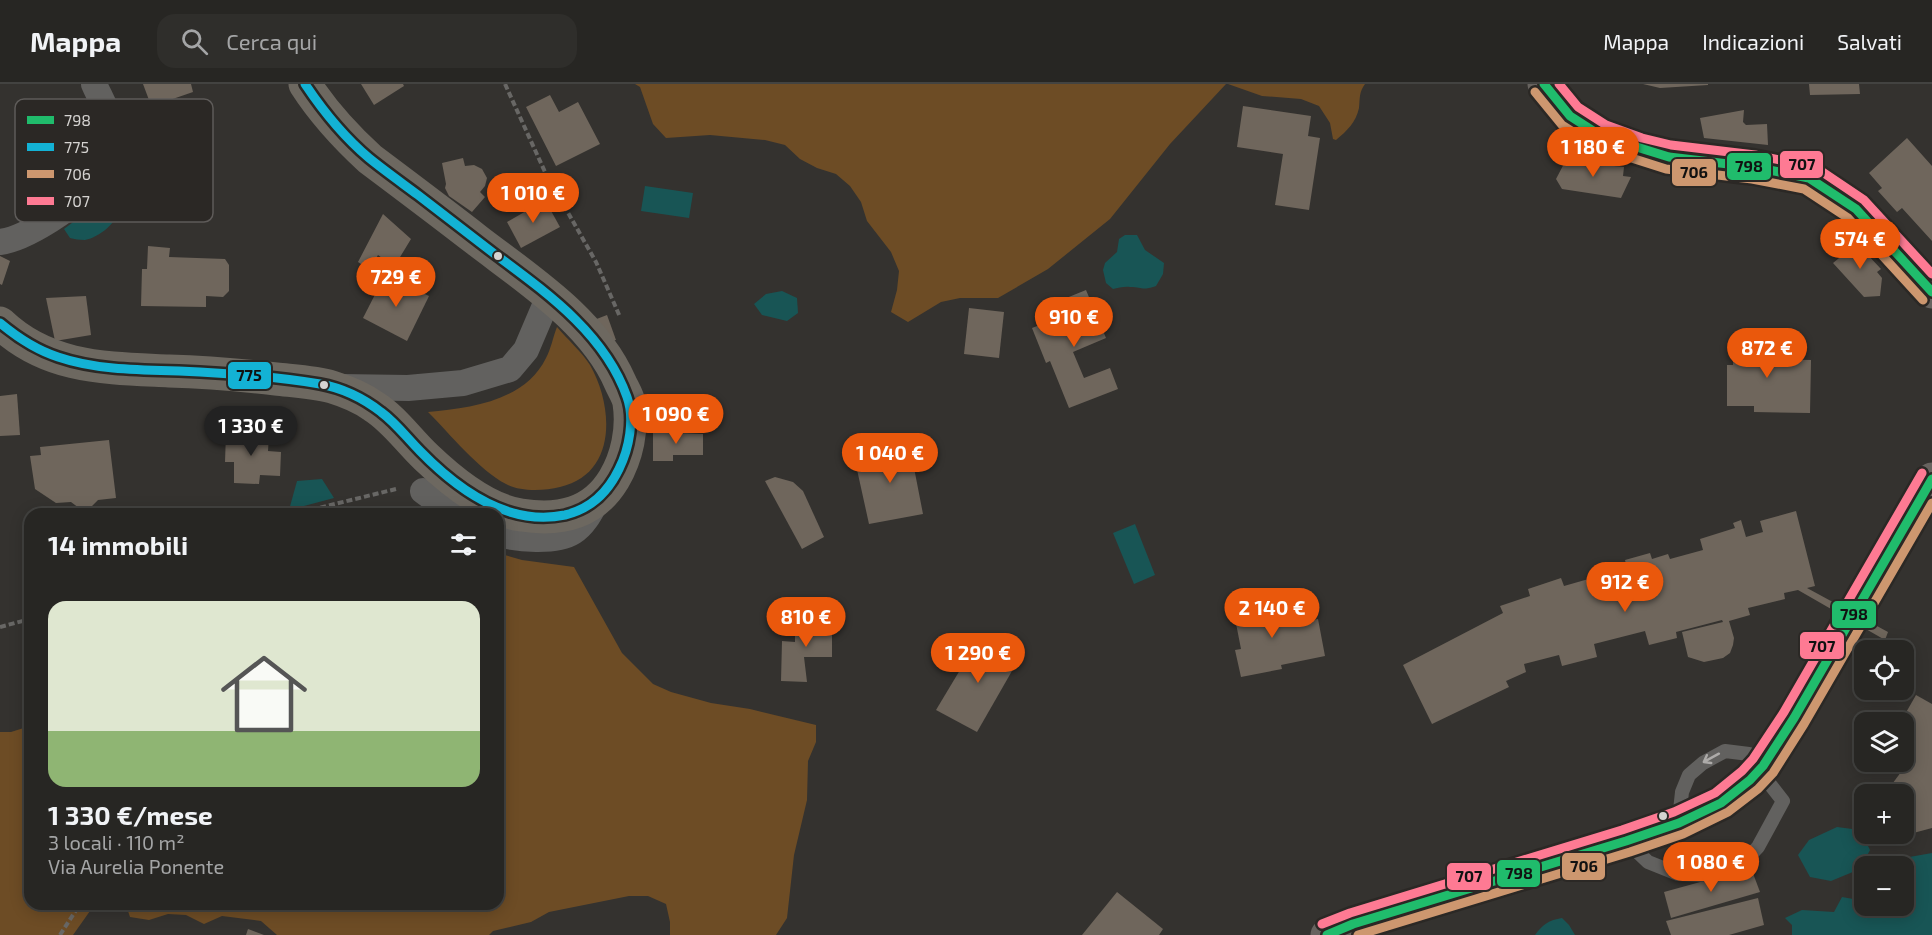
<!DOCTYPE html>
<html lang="it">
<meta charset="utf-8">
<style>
body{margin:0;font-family:"Exo 2",sans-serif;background:#2f2e2b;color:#f1f3f6;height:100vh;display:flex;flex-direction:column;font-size:22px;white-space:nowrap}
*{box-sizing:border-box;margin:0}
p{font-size:20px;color:#a4a5a6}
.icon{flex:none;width:33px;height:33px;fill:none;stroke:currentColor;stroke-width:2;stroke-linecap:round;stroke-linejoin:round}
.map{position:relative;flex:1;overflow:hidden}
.panel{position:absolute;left:24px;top:424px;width:480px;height:402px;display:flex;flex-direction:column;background:#272623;border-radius:18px;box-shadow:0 3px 15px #0003,0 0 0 2px #434341}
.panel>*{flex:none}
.buttons{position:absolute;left:1854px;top:556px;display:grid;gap:12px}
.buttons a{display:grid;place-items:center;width:60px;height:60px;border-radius:12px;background:#272623;box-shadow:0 3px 15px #0003,0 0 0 2px #434341;font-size:30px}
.price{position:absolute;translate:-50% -51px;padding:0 14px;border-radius:21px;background:#ea580c;color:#fff;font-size:20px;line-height:39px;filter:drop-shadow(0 2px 3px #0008)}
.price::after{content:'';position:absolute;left:50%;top:36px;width:18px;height:14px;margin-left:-9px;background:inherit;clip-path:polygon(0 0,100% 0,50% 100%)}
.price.active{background:#222;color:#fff}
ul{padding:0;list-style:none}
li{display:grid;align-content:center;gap:12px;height:318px;padding:0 24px}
li span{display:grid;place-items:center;height:186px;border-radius:18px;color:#555}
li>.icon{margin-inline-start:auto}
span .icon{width:108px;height:108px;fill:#fffc;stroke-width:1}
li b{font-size:26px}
h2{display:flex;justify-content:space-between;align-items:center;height:72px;padding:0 24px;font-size:26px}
header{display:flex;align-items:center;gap:36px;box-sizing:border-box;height:84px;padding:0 30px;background:#272623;border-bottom:2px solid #434341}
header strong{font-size:28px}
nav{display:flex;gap:33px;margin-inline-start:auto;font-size:21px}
.search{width:420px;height:54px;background:#2f2e2b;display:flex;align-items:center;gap:15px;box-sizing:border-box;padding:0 21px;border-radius:18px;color:#a4a5a6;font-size:22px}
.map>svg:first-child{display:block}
.green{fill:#6d4c25}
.water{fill:#185555}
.building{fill:#6f665c}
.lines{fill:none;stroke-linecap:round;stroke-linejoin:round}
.path{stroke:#686765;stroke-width:4;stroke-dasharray:6 3;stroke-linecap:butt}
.lane{stroke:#62615f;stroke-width:14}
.street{stroke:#62615f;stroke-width:26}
.secondary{stroke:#67635f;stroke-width:33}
.primary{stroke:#6d6860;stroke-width:33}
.bus-1-casing{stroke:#2b2825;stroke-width:14}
.bus-2-casing{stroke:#2b2825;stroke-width:14}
.bus-3-casing{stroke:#2b2825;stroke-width:14}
.bus-4-casing{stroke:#2b2825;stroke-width:14}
.bus-1{stroke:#20bc6c;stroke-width:9}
.bus-2{stroke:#13b2d5;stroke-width:9}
.bus-3{stroke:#cd976f;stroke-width:9}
.bus-4{stroke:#fe7a93;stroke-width:9}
.oneway{stroke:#adaba9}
.bus-dot{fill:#d5d3d1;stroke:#2b2825;stroke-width:2}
.key{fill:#2b2825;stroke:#5e5b59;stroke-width:1.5}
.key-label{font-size:16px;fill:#d5d3d1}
.line-badge{stroke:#2b2825;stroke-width:2}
.pale-badge-label{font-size:16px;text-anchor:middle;font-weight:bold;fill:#111}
</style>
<header>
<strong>Mappa</strong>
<div class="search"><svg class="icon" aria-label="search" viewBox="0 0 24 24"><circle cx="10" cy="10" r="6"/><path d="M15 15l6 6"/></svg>Cerca qui</div>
<nav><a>Mappa</a><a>Indicazioni</a><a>Salvati</a></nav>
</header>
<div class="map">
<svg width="1932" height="851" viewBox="0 0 1932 851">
<rect width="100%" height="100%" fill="#34322f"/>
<g class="green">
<path d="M635 0H1226L1170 60 1110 135 1048 185 998 214H960L941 218 908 238 891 228 897 206 899 187 891 168 867 137 861 118 850 102 836 90 817 84 800 75 785 61 765 56 710 51 666 54 653 40 640 3Z"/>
<path d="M1228 0H1365C1359 8 1360 14 1359 24 1356 38 1347 47 1336 56L1333 55 1330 39 1319 22 1301 15 1262 12Z"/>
<path d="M557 243C567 255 582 268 590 281 614 323 617 390 560 403 544 407 520 408 506 400 479 386 450 350 428 328 471 324 525 317 546 274 551 265 553 253 557 243Z"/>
<path d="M498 469 522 476 574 483 622 569 653 600 671 608 711 619 750 625 816 641V658L808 677 807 716 794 771 787 834 776 851H670V838L666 820 648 812H629L549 828 531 838 493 847 489 851H277L261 837 222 832 204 840 186 831 168 830 149 836 130 833 126 821 498 820Z"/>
<path d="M30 642V820L97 821 90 827 73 851H0V648H11Z"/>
</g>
<g class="water">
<path d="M645 102 693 109 689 134 641 127Z"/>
<path d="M110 113 117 118 120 125C116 139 100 153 85 156 80 156 74 155 70 154L64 145 81 132 91 131 101 125 104 117Z"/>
<path d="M1125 151H1137L1145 166 1164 179 1163 190 1156 202C1141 207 1143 203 1130 203 1125 202 1118 204 1113 205L1106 199 1103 186 1105 179 1117 168 1119 155Z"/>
<path d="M782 207 797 214 798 229 787 237 762 231 754 220 766 210Z"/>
<path d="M322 395 334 414 289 426 297 397Z"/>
<path d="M1135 440 1155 491 1134 500 1113 449Z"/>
<path d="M1837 743 1860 746 1870 766 1860 785 1831 797 1810 793 1798 771 1809 756Z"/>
<path d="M1932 769V851H1792V841L1785 834 1802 826 1834 828 1842 813 1859 816 1864 813V822H1904V783H1892L1894 774 1898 775Z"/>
<path d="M1562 834 1569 841 1575 851H1535C1542 841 1549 836 1562 834Z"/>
</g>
<g class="building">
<path d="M143 0H191L193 8 164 18 173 42 142 52 131 21 149 16Z"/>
<path d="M361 0H403L404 2 374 21Z"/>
<path d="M1643 0H1708V1L1660 4Z"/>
<path d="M1809 0H1859L1860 10 1810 11Z"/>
<path d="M550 11 559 28 578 18 600 60 556 82 526 23Z"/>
<path d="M1243 22 1311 32 1308 52 1320 54 1309 126 1275 121 1283 70 1237 63Z"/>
<path d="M1744 26 1743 38 1746 41 1767 40 1768 61 1704 54 1700 34Z"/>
<path d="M1907 54 1932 82V157L1902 124 1897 128 1878 107 1882 104 1869 89Z"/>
<path d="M1578 71 1604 81 1624 83 1623 92 1631 93 1621 114 1562 105 1556 95 1567 74 1573 77Z"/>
<path d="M463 74 465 82 474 81 482 85 487 94 485 102 480 108 485 113 472 128 449 112 445 104 446 100 442 79Z"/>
<path d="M545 116 560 143 521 164 507 138Z"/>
<path d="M383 130 411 155 394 183 378 171 370 186 358 178Z"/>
<path d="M1852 154 1881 185 1877 188 1882 194 1880 212 1864 213 1833 179 1844 170V163Z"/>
<path d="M148 162 170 164 169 173 225 175 229 181V207L223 213 206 212V223L141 222 142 185H147Z"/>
<path d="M0 172 10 177 2 201 0 200Z"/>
<path d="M385 191 429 212 407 257 363 234Z"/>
<path d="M1086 206 1106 254 1073 268 1084 294 1110 284 1118 305 1069 324 1050 277 1046 279 1032 244 1055 235 1049 221Z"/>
<path d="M86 212 91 251 55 257 46 214Z"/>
<path d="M969 224 1004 228 999 274 964 270Z"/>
<path d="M607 231 616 256 603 260 594 236Z"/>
<path d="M1734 249 1762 250 1761 275 1811 276 1810 329 1754 328V322H1727V281H1733Z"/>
<path d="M17 310 20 351 0 352V312Z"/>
<path d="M653 348 703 350V371H673V377H653Z"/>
<path d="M226 349 269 351 268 367 281 368 280 392 260 391 259 400 234 399V378H225Z"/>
<path d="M109 356 116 414 98 416 92 422 79 424 71 418 56 419 35 405 30 372 41 371 40 363Z"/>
<path d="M909 358 923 430 869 440 856 381 867 378 865 367Z"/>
<path d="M775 393 793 398 803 407 824 453 802 465 765 397Z"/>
<path d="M1796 427 1815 502 1807 504 1888 548 1885 556 1798 506 1784 509 1785 515 1748 524 1750 531 1729 537 1734 554 1733 561 1730 569 1723 574 1704 578 1688 573 1682 548 1723 538 1722 536 1676 548 1677 554 1649 561 1645 547 1594 560 1597 573 1562 582 1559 571 1524 580 1526 588 1506 597 1509 603 1432 640 1403 581 1503 529 1500 522 1530 512 1528 505 1561 494 1564 502 1627 484 1625 476 1650 469 1652 475 1668 470 1670 475 1703 466 1700 455 1735 444 1733 439 1741 436 1746 453 1763 448 1760 437Z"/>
<path d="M1268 512 1274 544 1318 535 1325 572 1281 581 1282 585 1241 593 1235 566 1241 565 1232 519Z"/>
<path d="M795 536H832V573H804L807 598 781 597 782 557 795 558Z"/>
<path d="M981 551 1020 573 977 648 936 626Z"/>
<path d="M1916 611 1932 620V744L1891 755 1890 750H1904V711H1884L1904 684 1902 678H1904V639H1900Z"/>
<path d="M1751 784 1760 808 1671 834 1664 808Z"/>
<path d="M1117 808 1163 845 1159 851H1082Z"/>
<path d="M1758 814 1764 841 1729 851H1671L1666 837Z"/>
<path d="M248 845 264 851H246Z"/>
</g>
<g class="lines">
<g class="path">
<path d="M505 0 545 88 596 178 620 233"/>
<path d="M294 430 396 405"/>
<path d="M0 543 30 535"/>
<path d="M60 851 80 820"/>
</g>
<path class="lane" d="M1627 758 1648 778 1678 790 1708 791 1742 780 1758 763 1783 717 1765 694 1763 682 1749 670 1725 667 1703 679 1689 691 1682 708 1679 736"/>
<g class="street">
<path d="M0 158C25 155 79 121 92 100 103 83 113 60 110 39 108 26 99 12 94 0"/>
<path d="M340 303 408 304 463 299 510 285 526 266 549 212"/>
<path d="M423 407 454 430"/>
<path d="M498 450C517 455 555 459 573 448 584 441 590 429 596 418"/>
</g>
<g class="secondary">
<path d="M1544 0 1570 32 1601 52 1639 65 1669 73 1754 83 1809 94 1856 125 1932 208"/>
<path d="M1327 851 1353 840 1626 757 1679 739 1721 719 1750 696 1763 682 1794 634 1932 395"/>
</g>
<path class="primary" d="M0 239C48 285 107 284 169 287 205 288 241 291 276 295 294 297 315 298 332 303 345 307 362 314 373 322 394 335 408 356 426 373 450 396 487 426 521 431 559 437 593 430 614 395 627 373 633 345 629 319 628 312 623 305 620 298 594 238 529 196 478 157 442 129 406 102 370 75 345 52 323 28 305 0"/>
<g class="bus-1-casing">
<g id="bus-1">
<path d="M1544 0 1570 32 1601 52 1669 73 1754 83 1809 94 1856 125 1932 208"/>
<path d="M1327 851 1353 840 1626 757 1679 739 1721 719 1750 696 1763 682 1794 634 1932 395"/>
</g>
</g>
<g class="bus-2-casing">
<path id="bus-2" d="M0 239C18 254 36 266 58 273 96 286 139 286 179 287 226 289 274 292 320 300 342 304 363 314 381 328 396 339 407 354 420 367 457 405 508 443 565 431 590 425 608 408 619 385 629 365 635 335 627 313 605 250 547 209 496 171 470 151 444 131 418 111 402 99 385 87 369 74 344 53 323 27 305 0"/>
</g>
<g class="bus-3-casing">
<g id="bus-3">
<path d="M1535 8 1562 41 1597 63 1666 85 1752 95 1804 105 1848 134 1923 216"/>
<path d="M1358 851 1630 768 1683 750 1728 728 1758 705 1773 689 1804 640 1932 419"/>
</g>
</g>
<g class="bus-4-casing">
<g id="bus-4">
<path d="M1559 0 1578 23 1606 41 1642 54 1671 61 1755 71 1815 83 1864 116 1932 190"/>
<path d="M1322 840 1350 829 1622 746 1674 728 1715 709 1742 687 1753 675 1784 628 1922 389"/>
</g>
</g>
<use href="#bus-1" class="bus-1"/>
<use href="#bus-2" class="bus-2"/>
<use href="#bus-3" class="bus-3"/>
<use href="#bus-4" class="bus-4"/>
</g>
<defs><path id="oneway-shaft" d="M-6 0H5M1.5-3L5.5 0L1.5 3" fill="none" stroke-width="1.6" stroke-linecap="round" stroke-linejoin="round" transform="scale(1.5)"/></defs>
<use class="oneway" href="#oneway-shaft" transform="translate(1711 674) rotate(151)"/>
<g class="bus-dot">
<circle cx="498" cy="172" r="5"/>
<circle cx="324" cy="301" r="5"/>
<circle cx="1663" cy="732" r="5"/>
</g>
<rect x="15" y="15" width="198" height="123" rx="9" class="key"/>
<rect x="27" y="32" width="27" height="8" fill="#20bc6c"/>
<rect x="27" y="59" width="27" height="8" fill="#13b2d5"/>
<rect x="27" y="86" width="27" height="8" fill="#cd976f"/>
<rect x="27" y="113" width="27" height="8" fill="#fe7a93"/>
<g class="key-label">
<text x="64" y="42">798</text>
<text x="64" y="69">775</text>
<text x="64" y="96">706</text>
<text x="64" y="123">707</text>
</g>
<g class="line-badge">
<rect x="1779" y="66" width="45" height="29" rx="6" fill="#fe7a93"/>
<rect x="1726" y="68" width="46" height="29" rx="6" fill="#20bc6c"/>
<rect x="1671" y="74" width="46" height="29" rx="6" fill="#cd976f"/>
<rect x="227" y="277" width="45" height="29" rx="6" fill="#13b2d5"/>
<rect x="1831" y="516" width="46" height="29" rx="6" fill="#20bc6c"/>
<rect x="1799" y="547" width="46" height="29" rx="6" fill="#fe7a93"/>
<rect x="1561" y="768" width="45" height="29" rx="6" fill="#cd976f"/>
<rect x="1496" y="775" width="45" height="29" rx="6" fill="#20bc6c"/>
<rect x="1446" y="778" width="46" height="29" rx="6" fill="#fe7a93"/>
</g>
<g class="pale-badge-label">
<text x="1802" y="86">707</text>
<text x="1749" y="88">798</text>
<text x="1694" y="94">706</text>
<text x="249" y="297">775</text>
<text x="1854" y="536">798</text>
<text x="1822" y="568">707</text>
<text x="1584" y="788">706</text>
<text x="1519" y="795">798</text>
<text x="1469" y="798">707</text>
</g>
</svg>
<div class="buttons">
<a><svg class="icon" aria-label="locate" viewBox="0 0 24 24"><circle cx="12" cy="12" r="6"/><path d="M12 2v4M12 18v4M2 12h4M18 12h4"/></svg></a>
<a><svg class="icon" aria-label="layers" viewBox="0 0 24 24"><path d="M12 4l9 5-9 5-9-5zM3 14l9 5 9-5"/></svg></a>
<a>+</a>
<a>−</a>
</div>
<b class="price" style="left:1593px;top:94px">1 180 €</b>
<b class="price" style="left:533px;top:140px">1 010 €</b>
<b class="price" style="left:1860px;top:186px">574 €</b>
<b class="price" style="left:396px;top:224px">729 €</b>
<b class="price" style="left:1074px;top:264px">910 €</b>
<b class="price" style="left:1767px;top:295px">872 €</b>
<b class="price" style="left:676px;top:361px">1 090 €</b>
<b class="price active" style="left:251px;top:373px">1 330 €</b>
<b class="price" style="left:890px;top:400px">1 040 €</b>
<b class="price" style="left:1625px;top:529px">912 €</b>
<b class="price" style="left:1272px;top:555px">2 140 €</b>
<b class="price" style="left:806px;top:564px">810 €</b>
<b class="price" style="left:978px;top:600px">1 290 €</b>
<b class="price" style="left:1711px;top:809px">1 080 €</b>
<section class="panel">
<h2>14 immobili<svg class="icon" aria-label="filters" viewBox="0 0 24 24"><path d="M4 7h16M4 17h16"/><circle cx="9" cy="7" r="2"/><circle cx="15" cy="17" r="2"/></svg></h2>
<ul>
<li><span style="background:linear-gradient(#dfe7d0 70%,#8fb573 0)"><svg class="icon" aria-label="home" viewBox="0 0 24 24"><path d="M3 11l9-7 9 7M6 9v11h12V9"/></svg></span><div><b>1 330 €/mese</b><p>3 locali · 110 m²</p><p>Via Aurelia Ponente</p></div></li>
</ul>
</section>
</div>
